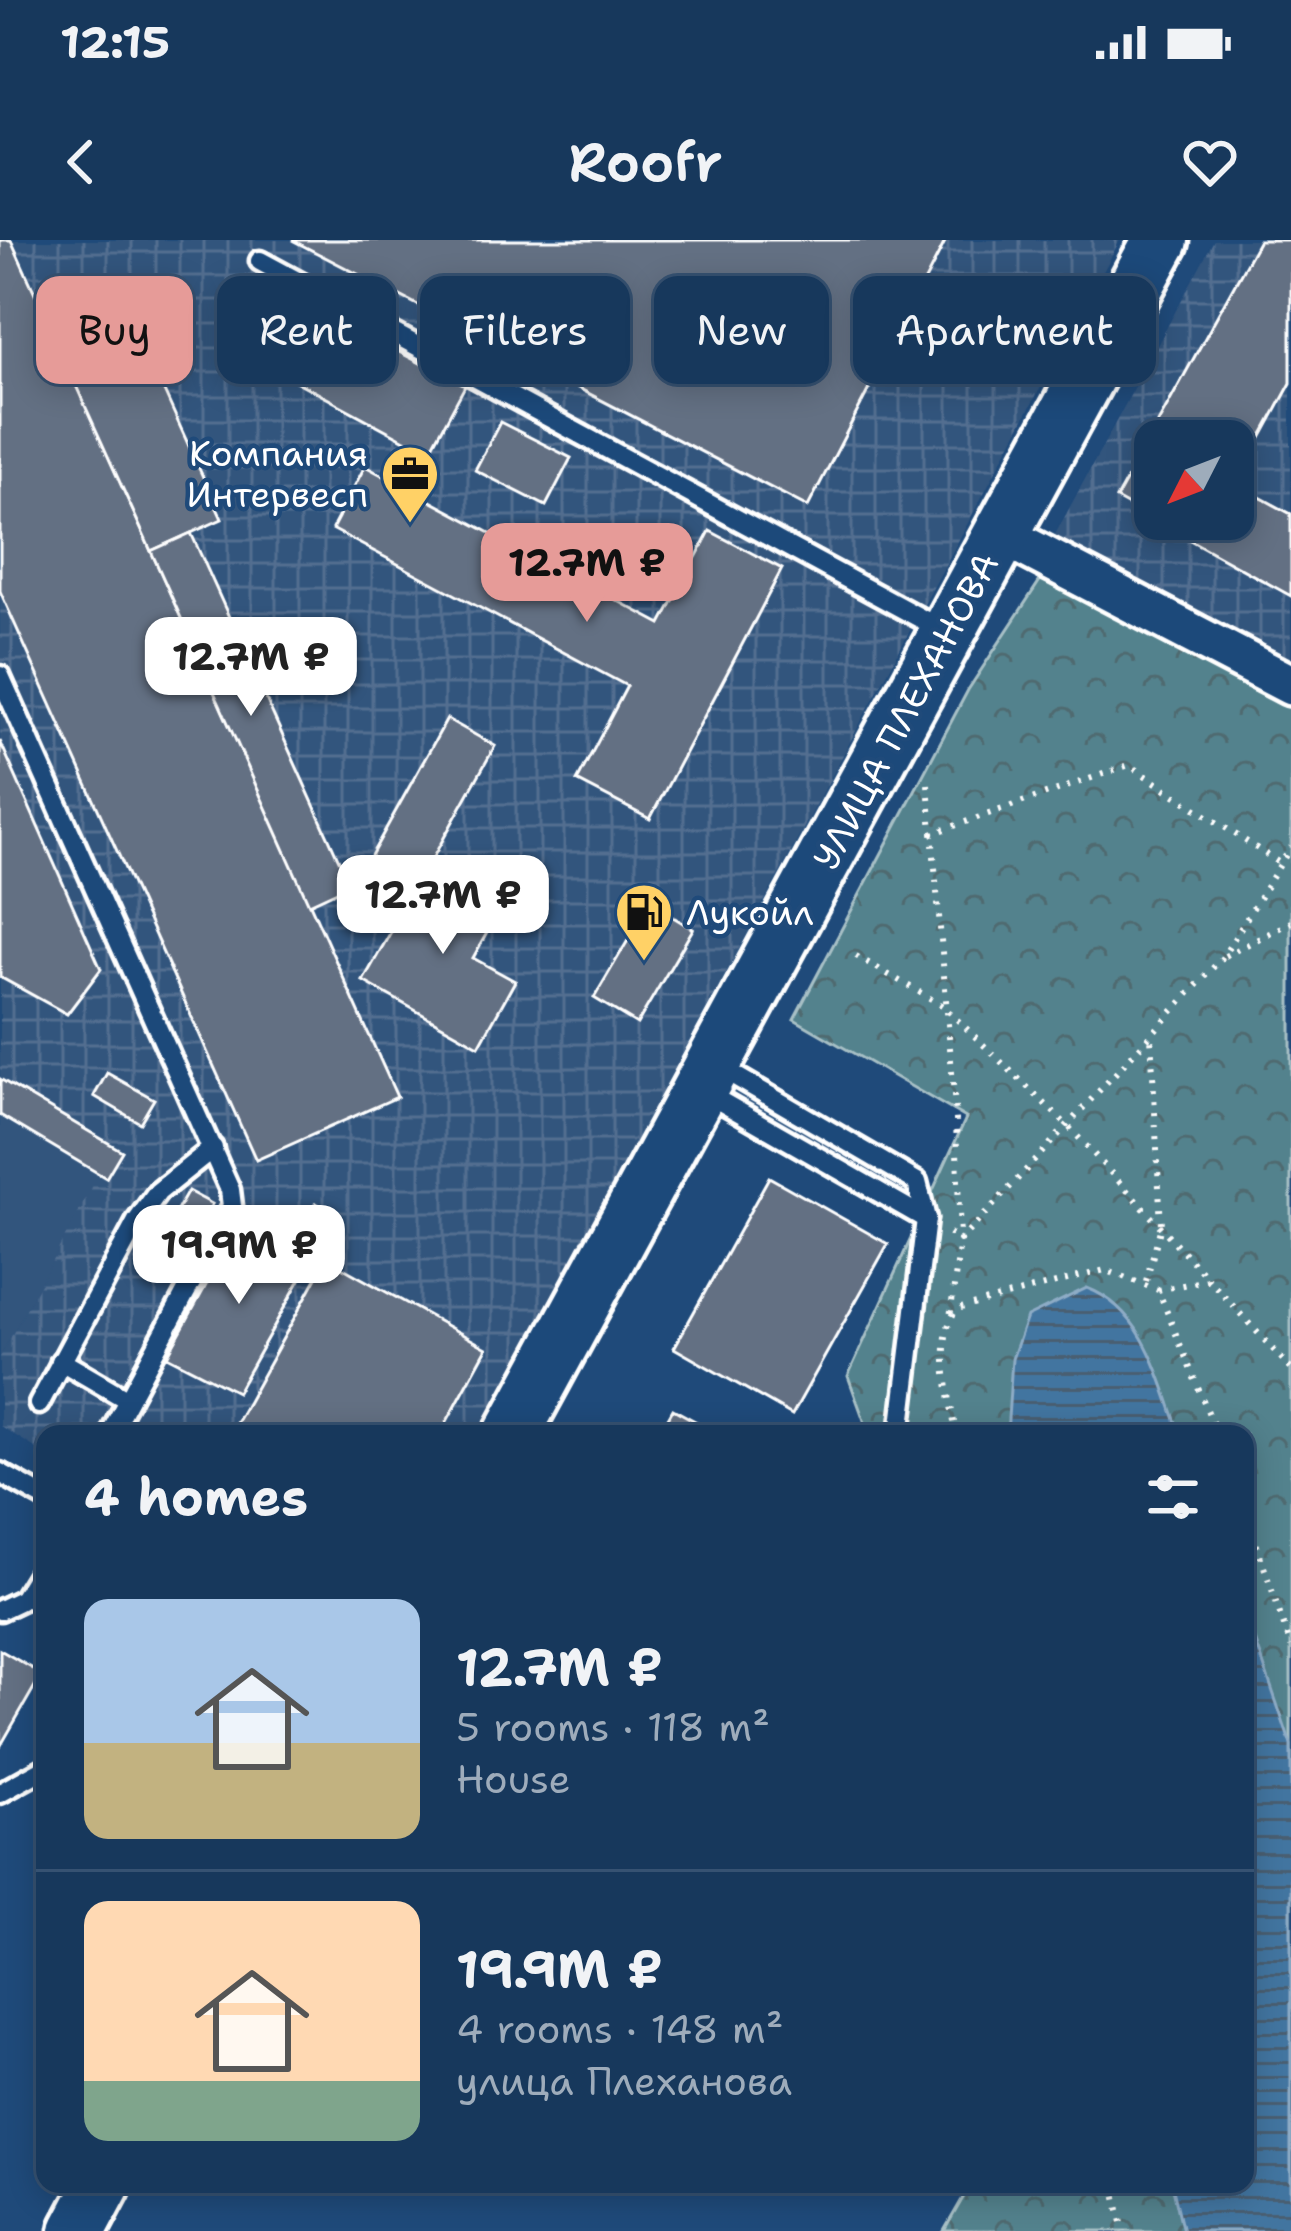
<!DOCTYPE html>
<meta charset="utf-8">
<style>
body{margin:0;font-family:"Shantell Sans",sans-serif;background:#203f62;color:#f1f3f6;height:100vh;display:flex;flex-direction:column;font-size:45px;white-space:nowrap}
*{box-sizing:border-box;margin:0}
p{font-size:39px;color:#9eacbb}
.icon{flex:none;width:66px;height:66px;fill:none;stroke:currentColor;stroke-width:2;stroke-linecap:round;stroke-linejoin:round}
.map{position:relative;flex:1;overflow:hidden}
.side{position:absolute;left:36px;top:1185px;width:1218px;height:768px;display:flex;flex-direction:column;background:#17385c;border-radius:24px;box-shadow:0 6px 30px #0003,0 0 0 3px #365272}
.side>*{flex:none}
.hud{position:absolute;left:36px;top:36px;width:1221px;height:108px;display:flex;gap:24px}
.needle{width:78px;rotate:228deg}
.controls{position:absolute;left:1134px;top:180px;display:grid;gap:24px}
.controls a{display:grid;place-items:center;width:120px;height:120px;border-radius:24px;background:#17385c;box-shadow:0 6px 30px #0003,0 0 0 3px #365272;font-size:60px}
.price{position:absolute;translate:-50% -102px;padding:0 27px;border-radius:24px;background:#fff;color:#222;font-size:39px;line-height:78px;filter:drop-shadow(0 3px 6px #0008)}
.price::after{content:'';position:absolute;left:50%;top:72px;width:36px;height:27px;margin-left:-18px;background:inherit;clip-path:polygon(0 0,100% 0,50% 100%)}
.price.active{background:#e69b98;color:#111}
ul{padding:0;list-style:none}
li{display:flex;align-items:center;gap:36px;height:300px;padding:0 48px}
li+li{border-top:3px solid #365272}
li span{display:grid;place-items:center;flex:none;width:336px;height:240px;border-radius:24px;color:#555}
li>.icon{margin-inline-start:auto}
span .icon{width:144px;height:144px;fill:#fffc;stroke-width:1}
li b{font-size:51px}
h2{display:flex;justify-content:space-between;align-items:center;height:144px;padding:0 48px;font-size:51px}
.chip{padding:0 42px;border-radius:24px;background:#17385c;box-shadow:0 6px 30px #0003,0 0 0 3px #365272;font-size:42px;line-height:108px}
.chip.active{background:#e69b98;color:#111}
.status{display:flex;justify-content:space-between;align-items:center;height:84px;padding:0 60px;background:#17385c;direction:ltr}
.status svg{height:33px;fill:currentColor}
header{display:flex;justify-content:space-between;align-items:center;height:156px;padding:0 48px;background:#17385c;font-size:54px;font-weight:600}
.map>svg:first-child{display:block}
.built{fill:#33557d}
.industrial{fill:url(#industrial-grid);fill-rule:evenodd}
.park{fill:url(#park-crowns);stroke:#a8c0c6;stroke-width:3}
.water{fill:url(#water-rules);stroke:#8eacc6;stroke-width:3}
.building{fill:#636f83;stroke:#fff;stroke-width:3;fill-rule:evenodd}
.lines{fill:none;stroke-linecap:round;stroke-linejoin:round}
.service-casing{stroke:#fff;stroke-width:27}
.minor-casing{stroke:#fff;stroke-width:48}
.secondary-casing{stroke:#fff;stroke-width:63}
.path{stroke:#fff;stroke-width:6;stroke-dasharray:3 9;stroke-linecap:butt}
.service{stroke:#1f4a7a;stroke-width:18}
.minor{stroke:#1f4a7a;stroke-width:39}
.secondary{stroke:#1f4a7a;stroke-width:54}
.labels{text-anchor:middle;dominant-baseline:central;stroke-width:9;stroke-linejoin:round;paint-order:stroke}
.poi-label{font-size:36px;fill:#fff;stroke:#1f4a7a;text-anchor:end}
.street-label{font-size:36px;fill:#fff;stroke:#1f4a7a}
</style>
<div class="status"><b>12:15</b><svg viewBox="0 0 49 12"><path d="M0 12V9h3v3zM5 12V6h3v6zM10 12V3h3v9zM15 12V0h3v12zM26 1h20v11H26zM47 4h2v5h-2z"/></svg></div>
<header><svg class="icon" aria-label="back" viewBox="0 0 24 24"><path d="M15 5l-7 7 7 7"/></svg>Roofr<svg class="icon" aria-label="heart" viewBox="0 0 24 24"><path d="M12 20l-8-8c-3-5 5-10 8-4 3-6 11-1 8 4z"/></svg></header>
<div class="map">
<svg width="1291" height="1991" viewBox="0 0 1291 1991">
<defs>
<pattern id="industrial-grid" width="8" height="8" patternUnits="userSpaceOnUse" patternTransform="scale(3)"><rect width="8" height="8" fill="#33557d"/><path d="M0 4h8M4 0v8" fill="none" stroke="#526e90"/></pattern>
<pattern id="park-crowns" width="20" height="18" patternUnits="userSpaceOnUse" patternTransform="scale(3)"><rect width="20" height="18" fill="#52828d"/><path d="M2 6a3 3 0 1 1 6 0M12 15a3 3 0 1 1 6 0" fill="none" stroke="#4f6a70"/></pattern>
<pattern id="water-rules" width="6" height="5" patternUnits="userSpaceOnUse" patternTransform="scale(3)"><rect width="6" height="5" fill="#4374a0"/><path d="M0 2.5h6" fill="none" stroke="#485e72"/></pattern>
</defs>
<rect width="100%" height="100%" fill="#1f4a7a"/>
<filter id="ink" filterUnits="userSpaceOnUse"><feTurbulence type="fractalNoise" baseFrequency=".00833" numOctaves="2"/><feDisplacementMap in="SourceGraphic" scale="24" xChannelSelector="R" yChannelSelector="G"/><feConvolveMatrix kernelMatrix="1 2 1 2 8 2 1 2 1" color-interpolation-filters="sRGB"/></filter>
<g filter="url(#ink)">
<path class="built" d="M0 851 112 912 0 1117Z"/>
<g class="industrial">
<path d="M0 0H1120L478 1194H45V1214L0 1186V1117L111 912 0 851Z"/>
<path d="M1214 0H1291V433L1050 304ZM1155 201H1233V279H1155Z"/>
</g>
<path class="park" d="M1045 333 1291 463V1991H944L971 1944H1245V1194H869L848 1136 966 878 794 779 968 450Z"/>
<g class="water">
<path d="M1087 1048C1145 1070 1160 1139 1180 1194H1007L1012 1119 1027 1077Z"/>
<path d="M1245 1370 1291 1505V1991H1183L1172 1944H1245Z"/>
</g>
<g class="building">
<path d="M0 0H11L397 857 256 920 0 351Z"/>
<path d="M292 0H946L808 267Z"/>
<path d="M1259 0H1291V143L1236 244 1291 274V356L1116 259ZM1155 201H1233V279H1155Z"/>
<path d="M253 42 293 64 296 59 465 146 429 213 221 101Z"/>
<path d="M139 96 222 279 151 311 68 128Z"/>
<path d="M500 182 571 218 546 266 475 230Z"/>
<path d="M365 226 661 384 710 291 782 329 650 579 577 541 627 446 332 289Z"/>
<path d="M191 293 350 645 309 664 151 311Z"/>
<path d="M447 479 495 506 406 666 358 639Z"/>
<path d="M0 501 101 729 67 774 0 737Z"/>
<path d="M430 623 503 664 473 718 515 741 479 806 363 741Z"/>
<path d="M650 663 693 689 637 784 594 758Z"/>
<path d="M107 833 154 859 140 883 94 856Z"/>
<path d="M0 839 122 911 106 938 0 875Z"/>
<path d="M769 937 888 1004 792 1175 674 1108Z"/>
<path d="M188 951 212 964 194 997 185 999 172 992 170 983Z"/>
<path d="M316 963 332 972 317 998 301 989Z"/>
<path d="M241 982 311 1020 237 1152 167 1116Z"/>
<path d="M327 1019 487 1108 440 1194H230Z"/>
<path d="M673 1169 719 1194H659Z"/>
<path d="M0 1410 42 1434 0 1507Z"/>
</g>
<g class="lines">
<g class="service-casing">
<g id="service">
<path d="M260 21 944 391"/>
<path d="M0 436 230 950 232 966 110 1194"/>
<path d="M716 825 917 942 926 979 900 1194"/>
<path d="M706 853 926 979"/>
<path d="M61 1121 128 1160"/>
<path d="M39 1164 137 981 158 952 213 908"/>
<path d="M0 1233 45 1258"/>
<path d="M0 1370 23 1359 45 1323"/>
<path d="M0 1553 45 1528"/>
</g>
</g>
<g class="minor-casing">
<path id="minor" d="M1001 294 1291 445"/>
</g>
<g class="secondary-casing">
<g id="secondary">
<path d="M512 1194 1161 0"/>
<path d="M78 1991 103 1944"/>
</g>
</g>
<g class="path">
<path d="M928 544 956 880 960 1000 950 1078"/>
<path d="M931 594 1129 525 1281 624"/>
<path d="M856 716 942 765 1068 886 1291 1129"/>
<path d="M1225 716 1291 682"/>
<path d="M949 993 960 1000 975 985 1222 718 1291 607"/>
<path d="M1146 1041 1161 986 1151 796"/>
<path d="M1158 1050 1207 1040"/>
<path d="M956 1194C951 1160 933 1099 957 1069L1105 1030 1158 1050 1217 1194"/>
<path d="M1245 1270 1291 1407"/>
<path d="M1113 1944 1124 1991"/>
</g>
<use href="#service" class="service"/>
<use href="#minor" class="minor"/>
<use href="#secondary" class="secondary"/>
</g>
</g>
<defs>
<g id="office-pin" transform="scale(3)"><path d="M0 17L-7.5 6A9.5 9.5 0 1 1 7.5 6Z" fill="#ffd166" stroke="#1f4a7a"/><path d="M-6-3h4V-5.5h4V-3h4V5H-6ZM-1-4.5V-3h2v-1.5ZM-6 0V1H6V0Z" fill="#111"/></g>
<g id="fuel-pin" transform="scale(3)"><path d="M0 17L-7.5 6A9.5 9.5 0 1 1 7.5 6Z" fill="#ffd166" stroke="#1f4a7a"/><path d="M-5.5-6h7V0h2V4h1.3V-2.5L3-4.5l.8-.8L6-3V5H2.5V1h-1V6h-7ZM-4.2-4.7v3.2H.2V-4.7Z" fill="#111"/></g>
</defs>
<g fill-rule="evenodd">
<use href="#office-pin" x="410" y="234"/>
<use href="#fuel-pin" x="644" y="672"/>
</g>
<g class="labels">
<g class="poi-label">
<text x="368" y="213">Компания<tspan x="368" dy="41">Интервесп</tspan></text>
<text x="686" y="672" text-anchor="start">Лукойл</text>
</g>
<g class="street-label">
<text transform="translate(906 471) rotate(-62)">УЛИЦА ПЛЕХАНОВА</text>
</g>
</g>
</svg>
<div class="controls">
<a><svg class="needle" viewBox="-14 -14 28 28"><path d="M0-13l5 13h-10z" fill="#e53935"/><path d="M0 13l5-13h-10z" fill="#9eacbb"/></svg></a>
</div>
<b class="price active" style="left:587px;top:385px">12.7M ₽</b>
<b class="price" style="left:251px;top:479px">12.7M ₽</b>
<b class="price" style="left:443px;top:717px">12.7M ₽</b>
<b class="price" style="left:239px;top:1067px">19.9M ₽</b>
<div class="hud">
<a class="chip active">Buy</a>
<a class="chip">Rent</a>
<a class="chip">Filters</a>
<a class="chip">New</a>
<a class="chip">Apartment</a>
</div>
<section class="side">
<h2>4 homes<svg class="icon" aria-label="filters" viewBox="0 0 24 24"><path d="M4 7h16M4 17h16"/><circle cx="9" cy="7" r="2"/><circle cx="15" cy="17" r="2"/></svg></h2>
<ul>
<li><span style="background:linear-gradient(#a9c7e8 60%,#c2b280 0)"><svg class="icon" aria-label="home" viewBox="0 0 24 24"><path d="M3 11l9-7 9 7M6 9v11h12V9"/></svg></span><div><b>12.7M ₽</b><p>5 rooms · 118 m²</p><p>House</p></div></li>
<li><span style="background:linear-gradient(#ffd9b3 75%,#7fa58c 0)"><svg class="icon" aria-label="home" viewBox="0 0 24 24"><path d="M3 11l9-7 9 7M6 9v11h12V9"/></svg></span><div><b>19.9M ₽</b><p>4 rooms · 148 m²</p><p>улица Плеханова</p></div></li>
</ul>
</section>
</div>
